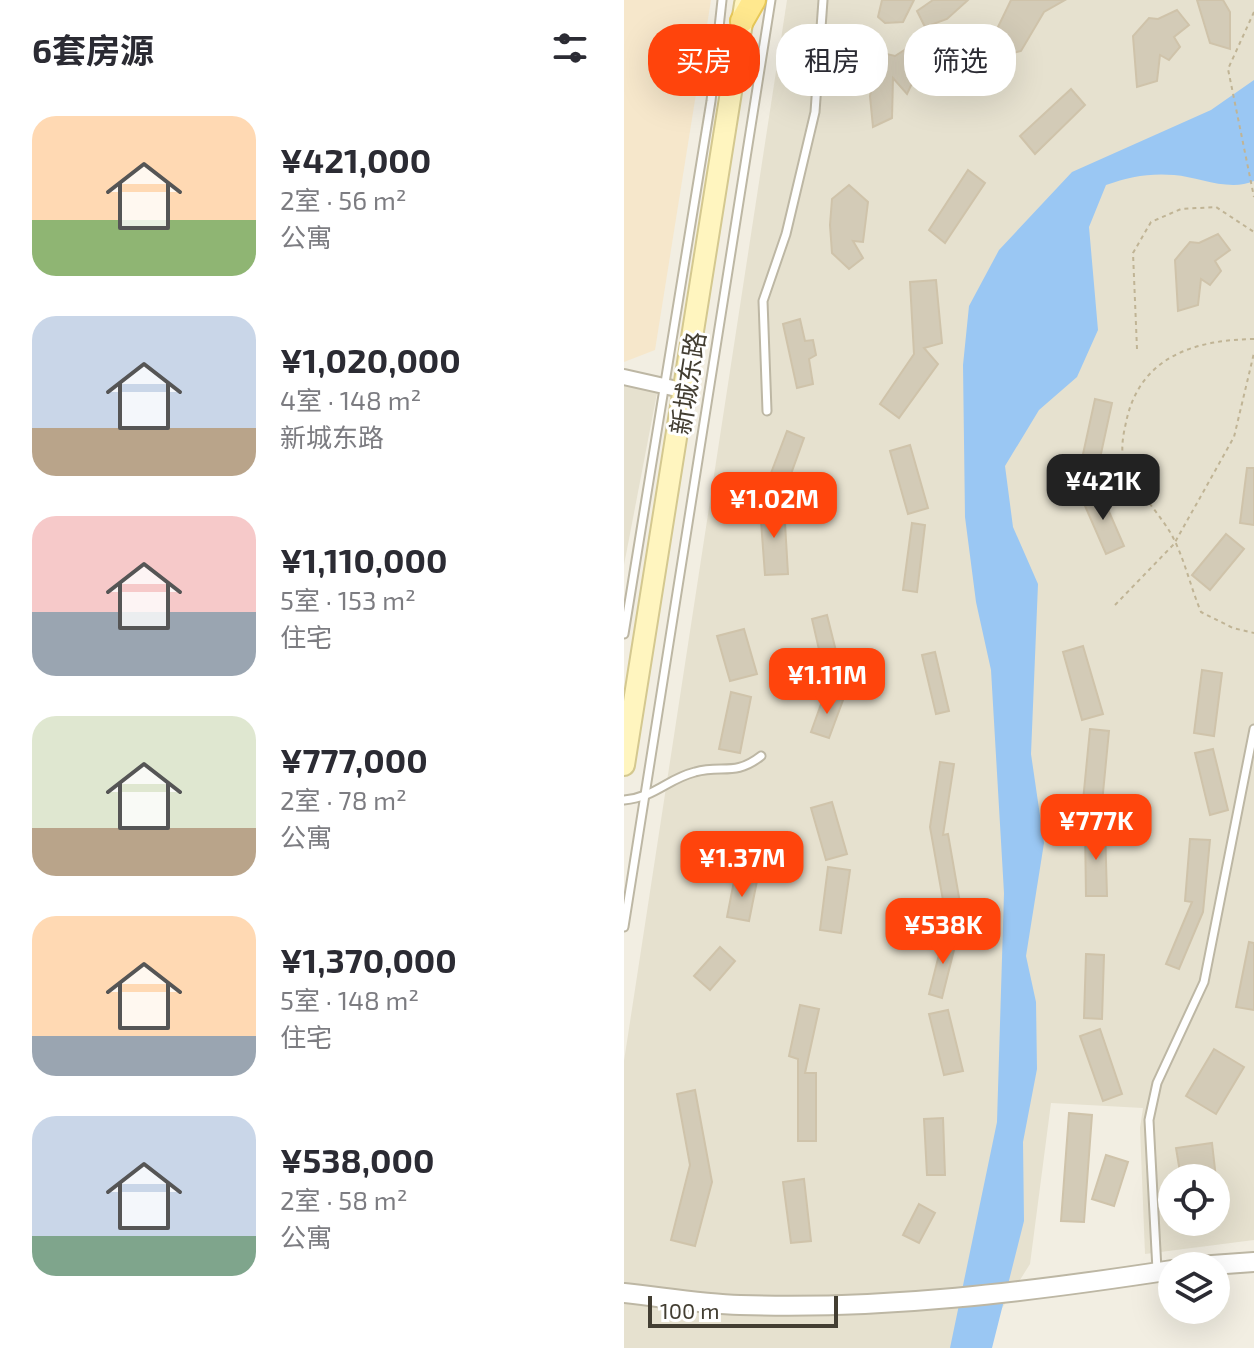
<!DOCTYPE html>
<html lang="zh">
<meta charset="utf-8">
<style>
body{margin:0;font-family:"Exo 2","Noto Sans SC",sans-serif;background:#f2f2f3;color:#2b2b33;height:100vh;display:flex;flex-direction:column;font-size:30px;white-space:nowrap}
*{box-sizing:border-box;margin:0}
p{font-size:26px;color:#7c7c81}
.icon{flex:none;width:44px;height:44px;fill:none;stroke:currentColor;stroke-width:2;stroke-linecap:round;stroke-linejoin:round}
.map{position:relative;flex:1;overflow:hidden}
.panel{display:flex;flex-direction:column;background:#fff;width:624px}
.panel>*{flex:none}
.banner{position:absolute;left:24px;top:24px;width:486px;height:72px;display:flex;gap:16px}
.controls{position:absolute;left:534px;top:1164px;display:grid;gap:16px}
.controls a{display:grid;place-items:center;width:72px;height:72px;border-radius:50%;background:#fff;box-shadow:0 8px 32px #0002;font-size:40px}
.scale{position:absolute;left:24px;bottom:20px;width:190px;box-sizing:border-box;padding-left:8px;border:4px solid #433e32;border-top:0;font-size:22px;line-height:28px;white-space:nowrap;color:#433e32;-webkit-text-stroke:6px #fff;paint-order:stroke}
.price{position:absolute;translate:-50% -68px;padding:0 18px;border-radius:16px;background:#ff440c;color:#fff;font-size:26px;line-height:52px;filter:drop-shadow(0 2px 4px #0008)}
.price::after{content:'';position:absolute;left:50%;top:48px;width:24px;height:18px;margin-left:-12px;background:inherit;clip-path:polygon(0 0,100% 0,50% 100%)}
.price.on{background:#222;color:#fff}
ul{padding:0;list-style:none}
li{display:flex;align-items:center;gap:24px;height:200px;padding:0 32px}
li span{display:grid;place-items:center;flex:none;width:224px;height:160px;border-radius:24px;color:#555}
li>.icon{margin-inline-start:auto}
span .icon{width:96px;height:96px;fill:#fffc;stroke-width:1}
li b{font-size:34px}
h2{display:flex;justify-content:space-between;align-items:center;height:96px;padding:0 32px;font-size:34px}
.chip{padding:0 28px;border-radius:32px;background:#fff;box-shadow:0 8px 32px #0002;font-size:28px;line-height:72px}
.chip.on{background:#ff440c;color:#fff}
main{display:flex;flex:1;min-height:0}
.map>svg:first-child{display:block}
.residential{fill:#e6e1cf;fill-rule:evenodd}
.commercial{fill:#f6e7cb}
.water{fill:#9ac7f3}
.building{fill:#d3cbb7;stroke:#cfc3aa;stroke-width:2}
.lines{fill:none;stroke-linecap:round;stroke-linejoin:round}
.service-casing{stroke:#bdb7a4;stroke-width:11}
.minor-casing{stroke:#bdb7a4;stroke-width:18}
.tertiary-casing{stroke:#bdb7a4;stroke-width:22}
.secondary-casing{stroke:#d4c88f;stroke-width:24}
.primary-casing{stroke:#e8c959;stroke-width:26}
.path{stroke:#c0b495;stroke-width:2;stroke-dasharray:4 4;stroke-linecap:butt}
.service{stroke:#fff;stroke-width:7}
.minor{stroke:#fff;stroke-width:14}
.tertiary{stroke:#fff;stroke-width:18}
.secondary{stroke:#fff5bf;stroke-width:20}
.primary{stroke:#ffe88e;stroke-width:22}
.labels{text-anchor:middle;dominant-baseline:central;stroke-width:6;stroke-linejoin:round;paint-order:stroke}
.street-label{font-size:26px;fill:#433e32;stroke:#fff}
</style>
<main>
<section class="panel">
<h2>6套房源<svg class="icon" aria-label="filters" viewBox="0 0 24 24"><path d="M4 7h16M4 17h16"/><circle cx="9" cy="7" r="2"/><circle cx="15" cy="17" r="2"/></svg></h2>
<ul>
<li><span style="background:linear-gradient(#ffd9b3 65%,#8fb573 0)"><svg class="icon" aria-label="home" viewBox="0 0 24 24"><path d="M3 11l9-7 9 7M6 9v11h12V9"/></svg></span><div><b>¥421,000</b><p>2室 · 56 m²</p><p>公寓</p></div></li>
<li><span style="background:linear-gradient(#c9d6e8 70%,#b9a48a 0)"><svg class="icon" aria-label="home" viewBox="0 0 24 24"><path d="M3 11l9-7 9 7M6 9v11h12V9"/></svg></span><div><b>¥1,020,000</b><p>4室 · 148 m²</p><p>新城东路</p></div></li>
<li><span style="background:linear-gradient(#f6c9c9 60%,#9aa5b1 0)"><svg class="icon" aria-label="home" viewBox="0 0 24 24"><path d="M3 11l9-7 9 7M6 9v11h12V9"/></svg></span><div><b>¥1,110,000</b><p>5室 · 153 m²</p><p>住宅</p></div></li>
<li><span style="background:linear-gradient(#dfe7d0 70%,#b9a48a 0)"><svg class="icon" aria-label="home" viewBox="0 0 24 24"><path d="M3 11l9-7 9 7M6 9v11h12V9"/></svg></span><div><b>¥777,000</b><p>2室 · 78 m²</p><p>公寓</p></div></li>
<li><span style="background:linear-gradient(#ffd9b3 75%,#9aa5b1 0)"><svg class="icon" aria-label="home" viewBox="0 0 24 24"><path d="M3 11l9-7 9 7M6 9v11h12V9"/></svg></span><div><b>¥1,370,000</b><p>5室 · 148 m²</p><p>住宅</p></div></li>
<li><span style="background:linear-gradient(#c9d6e8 75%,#7fa58c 0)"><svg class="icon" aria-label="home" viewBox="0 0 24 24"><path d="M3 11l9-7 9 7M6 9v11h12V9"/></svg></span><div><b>¥538,000</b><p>2室 · 58 m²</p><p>公寓</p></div></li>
</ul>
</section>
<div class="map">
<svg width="630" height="1348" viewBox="0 0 630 1348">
<rect width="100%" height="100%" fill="#f2eee2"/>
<g class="residential">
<path d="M163 0H630V1240L521 1254 516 1128 519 1108 427 1103 406 1264 353 1348H0V1061ZM548 1178H592V1222H548Z"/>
<path d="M0 382 34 388 0 565Z"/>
</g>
<path class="commercial" d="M0 0H87L31 350 0 362Z"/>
<path class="water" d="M630 80V181C605 192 575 177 550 175 524 173 505 177 482 185L465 227 474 330 453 377 415 410 381 466 389 527 414 584 407 754 420 843 402 956 412 1002 413 1069 399 1142 400 1221 368 1348H326L373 1122 380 893 367 670 352 602 341 517 339 365 345 306 375 250 448 172 587 110Z"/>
<g class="building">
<path d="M258 0H290L279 22 261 23 254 17Z"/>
<path d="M309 0H344L323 19 301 27 293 11Z"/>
<path d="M387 0H441L420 12 397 51 376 56 374 27Z"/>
<path d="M573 0H599L606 12V49L586 43Z"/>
<path d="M553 10 565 25 550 37 556 47 545 60 536 55 533 81 513 87 509 36 525 18 534 19Z"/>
<path d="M290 44 301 64 284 75 290 79 283 94 269 78 268 118 249 127 246 96 252 67 263 54 271 56Z"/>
<path d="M447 89 461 105 411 154 396 136Z"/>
<path d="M344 170 361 183 321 243 305 230Z"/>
<path d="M225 185 244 202 239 242 229 241 239 258 225 269 208 253 206 225 208 199Z"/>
<path d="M594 234 606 250 591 261 597 271 586 285 577 279 574 305 554 311 551 260 566 242 575 243Z"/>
<path d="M312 280 318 343 300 348 314 364 275 418 256 404 290 354 286 282Z"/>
<path d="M176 319 181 341 189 340 192 355 185 359 189 384 173 388 159 324Z"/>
<path d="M471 399 488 403 473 472 456 468Z"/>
<path d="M163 431 180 438 159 496 141 489Z"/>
<path d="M286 445 304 508 284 514 266 451Z"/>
<path d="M623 468H630V525L616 523Z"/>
<path d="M476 491 500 546 482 554 458 499Z"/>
<path d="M160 506 164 574 141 575 136 508Z"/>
<path d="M288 523 301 525 293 592 279 590Z"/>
<path d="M602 534 620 549 586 590 568 575Z"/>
<path d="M203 615 215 663 199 667 188 619Z"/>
<path d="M120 629 133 674 106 681 93 636Z"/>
<path d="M459 646 479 714 458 720 439 652Z"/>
<path d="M311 652 325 711 312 714 298 655Z"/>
<path d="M578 670 598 673 590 736 570 733Z"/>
<path d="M107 692 127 697 116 753 95 749Z"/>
<path d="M201 693 219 700 205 738 187 732Z"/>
<path d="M466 729 485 731 478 803 459 801Z"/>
<path d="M589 749 604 810 586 815 571 753Z"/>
<path d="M316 762 330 764 319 835 324 834 336 903 320 906 306 827Z"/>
<path d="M208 802 223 854 202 860 187 808Z"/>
<path d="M461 827H481L483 896H462Z"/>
<path d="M566 839 586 840 579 912 555 969 542 964 568 902 561 901Z"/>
<path d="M204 867 226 870 217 933 196 930Z"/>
<path d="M111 876 133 881 125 921 103 917Z"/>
<path d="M320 935 333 938 318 998 305 994Z"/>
<path d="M625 942 630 943V1010L612 1007Z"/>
<path d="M96 947 111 961 86 990 70 976Z"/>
<path d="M462 954 480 955 478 1019 460 1018Z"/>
<path d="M176 1005 195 1009 181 1073H192V1141H174V1059L165 1056Z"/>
<path d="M324 1010 339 1071 320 1075 305 1014Z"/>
<path d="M476 1029 498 1094 479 1101 456 1036Z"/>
<path d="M590 1049 620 1067 592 1114 562 1096Z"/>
<path d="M71 1090 88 1182 71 1246 47 1240 66 1165 53 1094Z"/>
<path d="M445 1113 468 1115 460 1222 437 1221Z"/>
<path d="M319 1118 321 1175H303L300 1119Z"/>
<path d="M588 1143 592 1178H557L552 1148Z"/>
<path d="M482 1155 504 1162 490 1206 468 1199Z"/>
<path d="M180 1179 187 1241 167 1243 159 1182Z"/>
<path d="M295 1204 311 1213 295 1243 279 1235Z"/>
</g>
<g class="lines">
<g class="service-casing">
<g id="service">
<path d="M143 411 139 301 162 234 191 112 199 0"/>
<path d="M0 634 87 101 98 0"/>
<path d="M0 800C32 797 43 779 71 772 98 764 110 777 137 756"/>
<path d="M0 927 147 0"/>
<path d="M533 1270 525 1120 533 1083 580 982 630 729"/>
</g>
</g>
<g class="minor-casing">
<path id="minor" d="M0 377 62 391"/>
</g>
<g class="tertiary-casing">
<g id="tertiary">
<path d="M574 1266 630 1262"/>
<path d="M0 1293C38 1297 77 1304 116 1305 261 1310 404 1292 548 1270"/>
</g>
</g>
<g class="secondary-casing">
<path id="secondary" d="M0 765 121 4"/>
</g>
<g class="primary-casing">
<path id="primary" d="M118 21 130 0"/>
</g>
<g class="path">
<path d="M630 12 604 69 630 197"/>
<path d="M630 339C571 340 518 356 503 418 500 431 496 448 500 460 509 487 532 509 546 532 560 556 566 586 577 612L609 628 630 633"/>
<path d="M513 349 509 253 527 222 557 209 592 207 630 232"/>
<path d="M491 605 550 544 610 437 630 353"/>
</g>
<use href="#service" class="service"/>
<use href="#minor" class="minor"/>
<use href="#tertiary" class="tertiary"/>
<use href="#secondary" class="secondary"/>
<use href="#primary" class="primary"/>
</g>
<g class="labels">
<g class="street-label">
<text transform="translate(63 383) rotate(-81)">新城东路</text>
</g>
</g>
</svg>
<div class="controls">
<a><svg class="icon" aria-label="locate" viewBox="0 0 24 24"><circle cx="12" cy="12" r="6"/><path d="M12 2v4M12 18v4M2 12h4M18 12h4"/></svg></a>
<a><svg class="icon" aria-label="layers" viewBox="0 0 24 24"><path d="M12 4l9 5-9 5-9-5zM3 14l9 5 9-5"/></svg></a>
</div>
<div class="scale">100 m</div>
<b class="price on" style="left:479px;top:522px">¥421K</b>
<b class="price" style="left:150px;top:540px">¥1.02M</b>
<b class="price" style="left:203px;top:716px">¥1.11M</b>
<b class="price" style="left:472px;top:862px">¥777K</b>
<b class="price" style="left:118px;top:899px">¥1.37M</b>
<b class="price" style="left:319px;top:966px">¥538K</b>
<div class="banner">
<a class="chip on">买房</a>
<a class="chip">租房</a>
<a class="chip">筛选</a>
</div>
</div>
</main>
